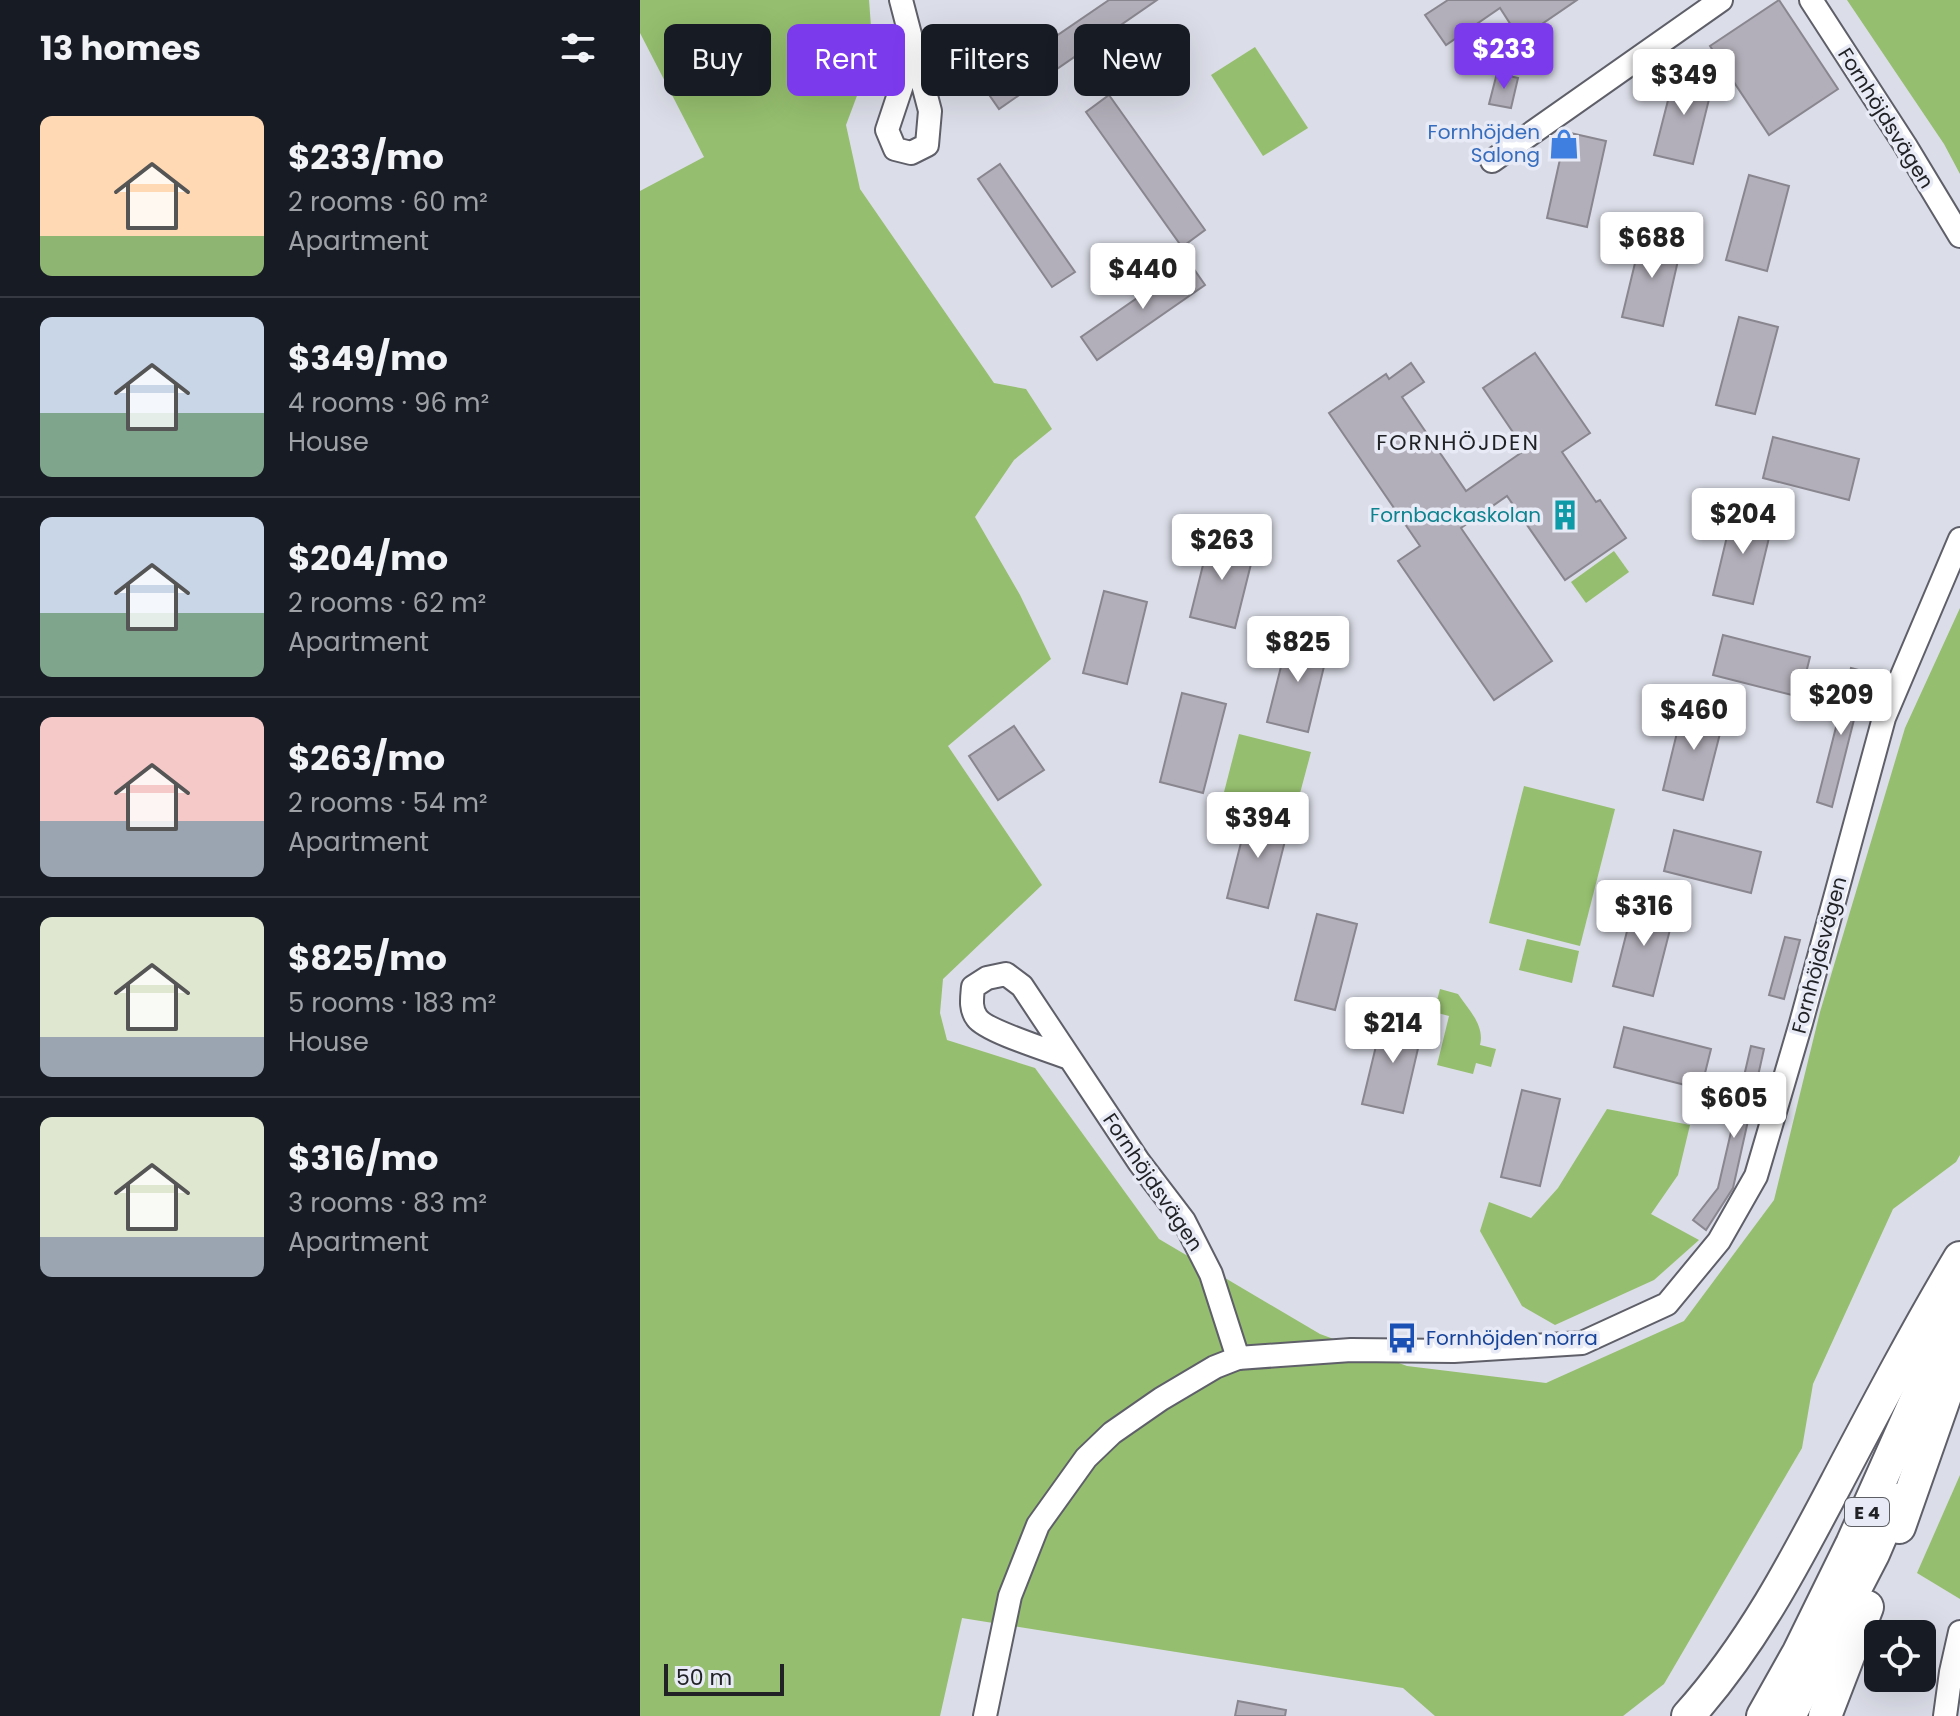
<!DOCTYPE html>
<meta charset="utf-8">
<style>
body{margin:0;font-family:Poppins,sans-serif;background:#242831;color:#f1f3f6;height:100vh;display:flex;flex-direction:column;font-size:30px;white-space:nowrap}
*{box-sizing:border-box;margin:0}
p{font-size:26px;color:#9ea1a6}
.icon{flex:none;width:44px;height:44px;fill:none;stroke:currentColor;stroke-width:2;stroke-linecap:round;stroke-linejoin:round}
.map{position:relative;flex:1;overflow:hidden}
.side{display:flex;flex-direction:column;background:#171b24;width:640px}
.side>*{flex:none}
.top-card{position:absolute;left:24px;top:24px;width:760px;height:72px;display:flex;gap:16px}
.fabs{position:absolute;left:1224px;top:1620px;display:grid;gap:16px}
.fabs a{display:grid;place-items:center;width:72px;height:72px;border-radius:12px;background:#171b24;box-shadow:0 8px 32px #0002;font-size:40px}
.scale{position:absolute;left:24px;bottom:20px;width:120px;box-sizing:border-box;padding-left:8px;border:4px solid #212226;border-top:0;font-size:22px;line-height:28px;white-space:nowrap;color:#212226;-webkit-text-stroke:6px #e8ebf6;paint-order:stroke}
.price{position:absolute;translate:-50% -68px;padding:0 18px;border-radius:8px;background:#fff;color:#222;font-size:26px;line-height:52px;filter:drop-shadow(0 2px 4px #0008)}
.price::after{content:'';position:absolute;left:50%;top:48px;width:24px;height:18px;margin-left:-12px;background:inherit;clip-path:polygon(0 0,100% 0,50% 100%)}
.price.on{background:#7c3aed;color:#fff}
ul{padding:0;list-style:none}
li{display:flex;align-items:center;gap:24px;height:200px;padding:0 40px}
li+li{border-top:2px solid #363941}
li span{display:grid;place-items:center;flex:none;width:224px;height:160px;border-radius:12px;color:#555}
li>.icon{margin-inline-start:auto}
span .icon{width:96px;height:96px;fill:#fffc;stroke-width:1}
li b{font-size:34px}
h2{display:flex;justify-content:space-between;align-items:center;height:96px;padding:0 40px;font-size:34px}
.tag{padding:0 28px;border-radius:12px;background:#171b24;box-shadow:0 8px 32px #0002;font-size:28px;line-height:72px}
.tag.on{background:#7c3aed;color:#fff}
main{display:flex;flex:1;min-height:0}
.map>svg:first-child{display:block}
.green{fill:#95be6e}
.building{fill:#b3afba;stroke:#89868f;stroke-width:2}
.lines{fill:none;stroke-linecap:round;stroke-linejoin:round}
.minor-casing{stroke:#5e5f69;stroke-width:26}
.highway-casing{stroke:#5e5f69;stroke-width:36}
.minor{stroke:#fff;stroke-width:22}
.highway{stroke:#fff;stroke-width:32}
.labels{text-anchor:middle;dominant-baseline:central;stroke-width:7;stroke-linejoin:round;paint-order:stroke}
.shield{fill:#e8ebf6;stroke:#5d5e64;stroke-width:2}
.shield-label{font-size:18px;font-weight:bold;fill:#212226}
.street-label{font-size:20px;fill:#212226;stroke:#e8ebf6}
.shop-label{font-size:20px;fill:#366cbe;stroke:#e8ebf6;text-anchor:end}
.culture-label{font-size:20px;fill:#0d838f;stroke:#e8ebf6;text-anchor:end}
.transit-label{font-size:20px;fill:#164399;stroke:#e8ebf6;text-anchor:start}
.neighbourhood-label{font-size:22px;letter-spacing:2px;fill:#212226;stroke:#e8ebf6}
</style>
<main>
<section class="side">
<h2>13 homes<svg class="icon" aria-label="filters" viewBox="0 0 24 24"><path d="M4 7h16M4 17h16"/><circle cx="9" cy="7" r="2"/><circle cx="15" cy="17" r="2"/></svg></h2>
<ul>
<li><span style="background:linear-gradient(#ffd9b3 75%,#8fb573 0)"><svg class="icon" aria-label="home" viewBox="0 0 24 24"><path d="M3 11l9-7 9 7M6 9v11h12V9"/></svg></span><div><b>$233/mo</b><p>2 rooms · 60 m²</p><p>Apartment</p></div></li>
<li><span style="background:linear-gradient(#c9d6e8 60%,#7fa58c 0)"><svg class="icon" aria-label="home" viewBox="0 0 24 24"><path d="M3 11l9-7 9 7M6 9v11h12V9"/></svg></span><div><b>$349/mo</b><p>4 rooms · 96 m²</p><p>House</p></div></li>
<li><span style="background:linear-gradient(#c9d6e8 60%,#7fa58c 0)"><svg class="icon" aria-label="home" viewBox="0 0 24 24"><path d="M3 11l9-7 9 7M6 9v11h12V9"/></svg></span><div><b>$204/mo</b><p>2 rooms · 62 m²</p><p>Apartment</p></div></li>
<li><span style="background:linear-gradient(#f6c9c9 65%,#9aa5b1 0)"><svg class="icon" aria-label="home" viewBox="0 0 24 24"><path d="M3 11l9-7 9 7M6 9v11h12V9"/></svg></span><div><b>$263/mo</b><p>2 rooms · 54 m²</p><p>Apartment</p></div></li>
<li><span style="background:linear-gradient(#dfe7d0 75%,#9aa5b1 0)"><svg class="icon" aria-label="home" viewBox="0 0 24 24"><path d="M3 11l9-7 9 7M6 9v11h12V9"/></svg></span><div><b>$825/mo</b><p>5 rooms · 183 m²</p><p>House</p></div></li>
<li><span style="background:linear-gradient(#dfe7d0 75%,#9aa5b1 0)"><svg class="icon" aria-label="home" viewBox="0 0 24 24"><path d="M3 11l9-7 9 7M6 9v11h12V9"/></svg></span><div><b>$316/mo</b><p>3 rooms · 83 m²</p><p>Apartment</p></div></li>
</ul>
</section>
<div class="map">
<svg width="1320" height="1716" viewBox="0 0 1320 1716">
<rect width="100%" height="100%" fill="#dbdde8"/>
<g class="green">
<path d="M0 0H229L233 53 206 125 220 189 354 383 386 389 412 429 374 460 335 517 380 595 411 659 308 746 402 885 303 979 300 1013 307 1040 395 1068 519 1239 680 1334 767 1366 906 1383 1044 1321 1134 1200 1180 1012 1265 728 1320 608V1155L1316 1162 1253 1209 1173 1384 1162 1448 1024 1684 983 1716H795L763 1688 322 1618 300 1716H0V191L64 157 0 33Z"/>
<path d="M1207 0H1320V174L1304 144Z"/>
<path d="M615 47 668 128 623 156 571 75Z"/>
<path d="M974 551 989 572 946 603 931 582Z"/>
<path d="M599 734 671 752 659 797 582 800Z"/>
<path d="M884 786 975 809 940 946 849 923Z"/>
<path d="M887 939 939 951 932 983 879 970Z"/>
<path d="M800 989 818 994C828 1009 845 1025 840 1045L856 1049 851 1067 836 1063 833 1074 797 1065 809 1016 794 1012Z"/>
<path d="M967 1109 1050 1125 1038 1175 1011 1214 1059 1240 1014 1280 915 1325 882 1306 840 1231 849 1202 891 1218 918 1188Z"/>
<path d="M1320 1475V1599L1277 1573Z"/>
</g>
<g class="building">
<path d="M469 0H517L359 109 343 86Z"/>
<path d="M808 0H937L880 39 860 8 806 45 785 15Z"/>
<path d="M1139 0 1198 89 1129 135 1070 46Z"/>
<path d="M1036 69 1074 79 1053 164 1014 155Z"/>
<path d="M857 73 878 78 871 108 849 104Z"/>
<path d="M469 95 565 230 542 247 446 112Z"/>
<path d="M926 132 966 141 947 227 907 218Z"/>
<path d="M360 164 435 272 412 287 338 179Z"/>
<path d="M1109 175 1149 186 1127 271 1086 260Z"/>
<path d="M1002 234 1042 243 1023 326 982 317Z"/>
<path d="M549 262 565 285 457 360 441 337Z"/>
<path d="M1099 317 1138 327 1115 414 1076 405Z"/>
<path d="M895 353 950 433 922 452 956 502 960 500 986 538 925 580 867 496 821 528 912 661 854 700 758 561 780 546 689 413 746 374 749 379 771 363 784 382 762 397 826 491 885 450 843 388Z"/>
<path d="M1133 437 1219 459 1209 500 1123 478Z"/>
<path d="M1094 507 1134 517 1113 604 1073 595Z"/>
<path d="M570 537 615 548 595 628 550 617Z"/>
<path d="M464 591 507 602 487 684 443 673Z"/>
<path d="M649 635 689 646 668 732 627 722Z"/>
<path d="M1083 635 1170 657 1160 697 1073 675Z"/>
<path d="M1211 668 1226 672 1192 807 1177 802Z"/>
<path d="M542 693 586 704 563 793 520 782Z"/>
<path d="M1044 704 1085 714 1063 800 1023 790Z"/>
<path d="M374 726 404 770 358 800 329 756Z"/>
<path d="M609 811 650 821 628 908 587 898Z"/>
<path d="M1034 830 1121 852 1111 893 1024 871Z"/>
<path d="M995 900 1035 910 1013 996 973 986Z"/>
<path d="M677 914 717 924 695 1010 655 1000Z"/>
<path d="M1145 937 1160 940 1144 999 1129 995Z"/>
<path d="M743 1017 783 1027 763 1113 722 1104Z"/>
<path d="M984 1027 1071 1049 1061 1089 974 1067Z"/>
<path d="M1111 1046 1124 1049 1093 1188 1066 1230 1053 1220 1078 1188Z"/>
<path d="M882 1090 920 1099 900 1186 861 1177Z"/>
<path d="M598 1701 646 1710 645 1716H595Z"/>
</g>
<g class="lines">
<g class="minor-casing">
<g id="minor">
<path d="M261 0 290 111 287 145 271 153 255 149 247 130 273 52"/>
<path d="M1171 0 1265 145 1320 236"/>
<path d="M852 161 1081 0"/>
<path d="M429 1058C411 1051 346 1031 337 1018 330 1009 332 998 333 987L347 978 366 974 382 986 499 1162 544 1221 571 1274 598 1358"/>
<path d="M345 1716 370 1596 398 1525 446 1458 472 1433 521 1399 575 1367 598 1358 711 1350 814 1351 942 1343 1027 1304 1079 1241 1116 1176 1161 1023 1244 718 1320 539"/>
<path d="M1305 1716 1311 1672 1320 1632"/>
</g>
</g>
<g class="highway-casing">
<g id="highway">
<path d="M1259 1527 1319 1356"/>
<path d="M1048 1716C1112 1645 1155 1562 1199 1478 1238 1404 1277 1330 1320 1258"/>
<path d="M1123 1716 1159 1652 1212 1544 1320 1302"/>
<path d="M1149 1716 1233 1554 1256 1500"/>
<path d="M1185 1716 1227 1607"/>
</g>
</g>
<use href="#minor" class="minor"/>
<use href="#highway" class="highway"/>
</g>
<defs>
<g id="shop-bare" transform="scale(2.4)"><path d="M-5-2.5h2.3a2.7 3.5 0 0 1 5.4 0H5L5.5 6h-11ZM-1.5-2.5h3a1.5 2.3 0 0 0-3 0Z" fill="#3f7fe0" stroke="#e8ebf6" stroke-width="2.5" paint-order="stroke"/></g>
<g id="building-bare" transform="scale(2.4)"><path d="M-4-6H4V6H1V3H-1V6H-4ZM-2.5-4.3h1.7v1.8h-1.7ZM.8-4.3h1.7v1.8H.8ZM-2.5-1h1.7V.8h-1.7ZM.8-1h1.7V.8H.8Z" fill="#0f9aa8" stroke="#e8ebf6" stroke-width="2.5" paint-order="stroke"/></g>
<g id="bus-bare" transform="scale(2.4)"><path d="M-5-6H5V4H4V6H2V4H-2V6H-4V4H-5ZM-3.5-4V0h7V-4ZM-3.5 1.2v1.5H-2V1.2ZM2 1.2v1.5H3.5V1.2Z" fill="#1a4fb4" stroke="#e8ebf6" stroke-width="2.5" paint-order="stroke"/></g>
</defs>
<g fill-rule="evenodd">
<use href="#shop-bare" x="924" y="144"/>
<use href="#building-bare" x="925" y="515"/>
<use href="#bus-bare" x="762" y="1338"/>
</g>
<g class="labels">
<rect class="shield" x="1205" y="1498" width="44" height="28" rx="6"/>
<g class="shield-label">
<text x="1227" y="1512">E 4</text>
</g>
<g class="street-label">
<text transform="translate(1246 118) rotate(58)">Fornhöjdsvägen</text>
<text transform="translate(1179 955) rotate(-75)">Fornhöjdsvägen</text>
<text transform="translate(513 1182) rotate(56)">Fornhöjdsvägen</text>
</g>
<g class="shop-label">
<text x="900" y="132">Fornhöjden<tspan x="900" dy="23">Salong</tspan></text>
</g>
<g class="culture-label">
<text x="901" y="515">Fornbackaskolan</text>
</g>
<g class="transit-label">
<text x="786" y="1338">Fornhöjden norra</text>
</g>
<g class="neighbourhood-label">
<text x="818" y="442">FORNHÖJDEN</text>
</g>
</g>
</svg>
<div class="fabs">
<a><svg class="icon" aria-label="locate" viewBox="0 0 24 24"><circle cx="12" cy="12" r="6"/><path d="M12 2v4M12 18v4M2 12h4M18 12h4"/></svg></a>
</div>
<div class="scale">50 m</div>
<b class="price on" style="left:864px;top:91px">$233</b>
<b class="price" style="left:1044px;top:117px">$349</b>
<b class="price" style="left:1012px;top:280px">$688</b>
<b class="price" style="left:503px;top:311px">$440</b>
<b class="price" style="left:1103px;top:556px">$204</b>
<b class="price" style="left:582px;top:582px">$263</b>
<b class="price" style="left:658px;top:684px">$825</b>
<b class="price" style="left:1201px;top:737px">$209</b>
<b class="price" style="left:1054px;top:752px">$460</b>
<b class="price" style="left:618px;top:860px">$394</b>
<b class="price" style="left:1004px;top:948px">$316</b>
<b class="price" style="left:753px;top:1065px">$214</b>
<b class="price" style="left:1094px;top:1140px">$605</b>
<div class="top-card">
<a class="tag">Buy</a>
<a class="tag on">Rent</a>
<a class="tag">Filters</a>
<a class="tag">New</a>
</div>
</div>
</main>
